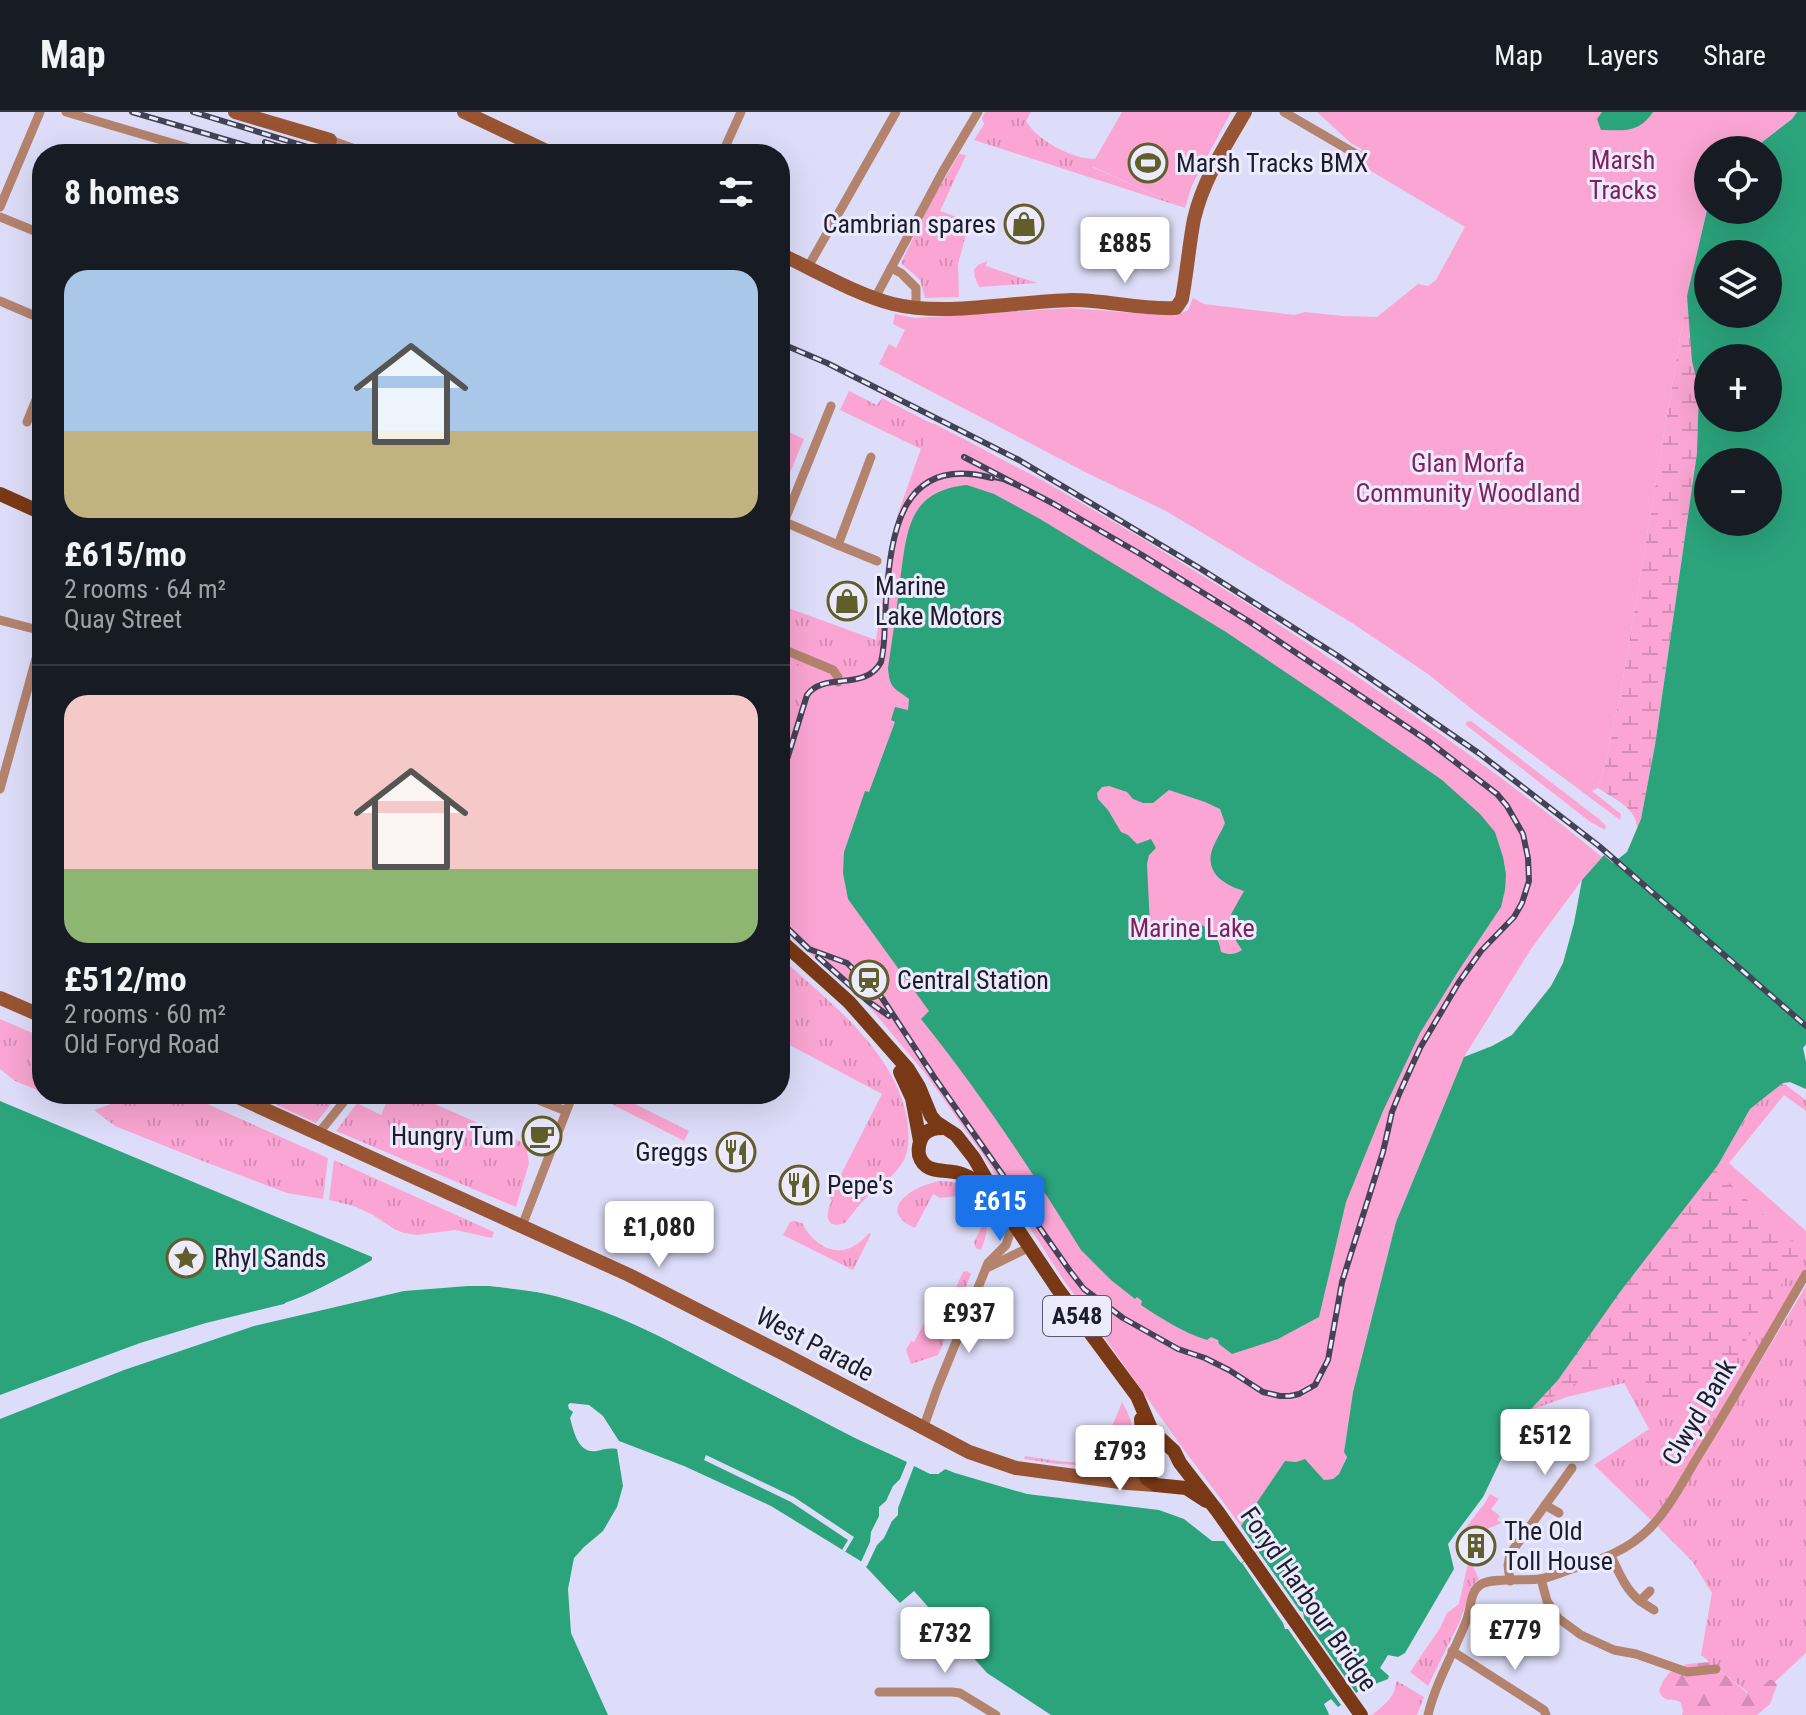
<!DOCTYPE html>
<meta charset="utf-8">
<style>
body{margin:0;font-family:"Roboto Condensed",sans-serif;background:#242831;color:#f1f3f6;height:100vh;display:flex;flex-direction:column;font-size:30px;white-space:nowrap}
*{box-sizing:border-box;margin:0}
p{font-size:26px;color:#9ea1a6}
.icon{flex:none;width:44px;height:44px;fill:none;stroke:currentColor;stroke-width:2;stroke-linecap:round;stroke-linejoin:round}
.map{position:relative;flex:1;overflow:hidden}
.details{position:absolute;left:32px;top:32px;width:758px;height:960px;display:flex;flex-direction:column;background:#171b24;border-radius:32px;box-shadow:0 8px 32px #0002}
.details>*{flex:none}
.tools{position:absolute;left:1694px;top:24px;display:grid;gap:16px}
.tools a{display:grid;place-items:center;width:88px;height:88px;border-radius:50%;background:#171b24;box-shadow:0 8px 32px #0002;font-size:40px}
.price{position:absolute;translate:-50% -68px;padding:0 18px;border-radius:8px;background:#fff;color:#222;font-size:26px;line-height:52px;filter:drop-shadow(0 2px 4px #0008)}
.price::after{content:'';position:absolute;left:50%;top:48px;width:24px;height:18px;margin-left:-12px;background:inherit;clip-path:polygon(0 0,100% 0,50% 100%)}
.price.on{background:#1a73e8;color:#fff}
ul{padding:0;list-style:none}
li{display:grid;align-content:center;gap:16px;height:424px;padding:0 32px}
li+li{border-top:2px solid #363941}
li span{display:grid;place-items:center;height:248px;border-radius:24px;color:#555}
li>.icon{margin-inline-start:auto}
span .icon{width:144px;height:144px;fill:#fffc;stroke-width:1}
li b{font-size:34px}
h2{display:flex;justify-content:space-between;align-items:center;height:96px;padding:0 32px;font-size:34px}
header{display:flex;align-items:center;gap:48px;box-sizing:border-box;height:112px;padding:0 40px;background:#171b24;border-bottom:2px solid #363941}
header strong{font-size:38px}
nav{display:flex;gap:44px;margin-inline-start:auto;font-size:28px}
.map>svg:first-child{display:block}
.grass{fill:url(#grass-tufts)}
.forest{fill:url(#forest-firs)}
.wetland{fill:url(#wetland-marsh)}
.green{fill:#faa5d3}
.water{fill:#2ba47c;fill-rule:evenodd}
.pier{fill:#deddf9}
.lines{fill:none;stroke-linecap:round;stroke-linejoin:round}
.street{stroke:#b3836d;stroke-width:9}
.secondary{stroke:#953;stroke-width:14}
.primary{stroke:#7a3916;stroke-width:14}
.tram{stroke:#444356;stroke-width:2}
.rail-casing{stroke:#444356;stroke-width:6}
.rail{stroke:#ecebfe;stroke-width:3;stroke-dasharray:9;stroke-linecap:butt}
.secondary-bridge{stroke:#953;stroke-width:14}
.labels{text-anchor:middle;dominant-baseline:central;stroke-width:6;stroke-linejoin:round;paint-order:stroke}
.shield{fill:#ecebfe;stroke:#5b5a6c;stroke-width:2}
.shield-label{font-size:24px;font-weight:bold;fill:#1d1c2d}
.park-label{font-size:26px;fill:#80215d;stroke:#ecebfe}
.poi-label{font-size:26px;fill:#1d1c2d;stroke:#ecebfe;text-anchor:start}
.street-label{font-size:26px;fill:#1d1c2d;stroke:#ecebfe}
</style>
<header>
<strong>Map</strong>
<nav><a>Map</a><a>Layers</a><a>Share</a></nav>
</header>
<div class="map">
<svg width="1806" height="1603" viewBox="0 0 1806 1603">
<defs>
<pattern id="grass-tufts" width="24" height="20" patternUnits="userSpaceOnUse" patternTransform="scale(2)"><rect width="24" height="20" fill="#faa5d3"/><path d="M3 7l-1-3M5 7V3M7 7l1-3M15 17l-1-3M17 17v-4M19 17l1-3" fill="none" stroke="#d68db5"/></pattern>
<pattern id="forest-firs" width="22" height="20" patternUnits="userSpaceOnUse" patternTransform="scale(2)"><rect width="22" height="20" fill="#faa5d3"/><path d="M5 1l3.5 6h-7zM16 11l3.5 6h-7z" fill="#d68db5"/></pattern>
<pattern id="wetland-marsh" width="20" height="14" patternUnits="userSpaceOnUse" patternTransform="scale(2)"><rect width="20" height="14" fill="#faa5d3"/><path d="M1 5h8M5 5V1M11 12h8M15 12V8" fill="none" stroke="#d68db5"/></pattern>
</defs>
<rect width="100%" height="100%" fill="#deddf9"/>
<g class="grass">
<path d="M985 0H1031L1026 9C1038 29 1072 47 1095 47L1092 55 1185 96 974 28 984 12 982 6Z"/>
<path d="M959 42 966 43 940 99 962 107 967 119 958 152 959 185 925 186 920 168 901 151 933 86Z"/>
<path d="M987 149 986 154 1037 171 979 175 975 165 974 158 978 153Z"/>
<path d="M849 279 877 293 882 286 1042 368 1143 427 1277 510 906 388 897 405 921 337 840 298Z"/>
<path d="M883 483C882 502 887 547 871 560 864 565 855 566 846 567L840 557 833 551 780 531V493L876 528Z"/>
<path d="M780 545 831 564 780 654Z"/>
<path d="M1471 609 1599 707 1606 714 1605 718 1589 709 1466 613V610Z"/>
<path d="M790 854C837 896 894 941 907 1006 909 1020 910 1036 904 1048 896 1063 881 1072 869 1083 860 1091 853 1101 845 1111 825 1118 825 1102 832 1088L829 1086 882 982 780 928V873Z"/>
<path d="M0 907 42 925V980L15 969 0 957Z"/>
<path d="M1783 971 1806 988V999L1784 983 1729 1051 1806 1119V1156L1682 1363 1664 1392 1651 1408 1594 1353 1649 1317 1624 1271 1567 1285 1531 1298 1718 1053 1750 997Z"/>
<path d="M140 982H185L328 1046 323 1087 287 1081 200 1048 115 1014 94 998Z"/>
<path d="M272 982H339L316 1011 273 991 276 984Z"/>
<path d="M390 982H412L526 1032 529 1051 516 1095 336 1019 357 991 381 1003Z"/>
<path d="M594 982H615L689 1019 684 1029 596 984Z"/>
<path d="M334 1048 494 1120 492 1126 455 1118 417 1123 404 1121 394 1117 373 1103 354 1094 329 1088Z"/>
<path d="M940 1069C981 1068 997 1103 981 1138L976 1136 974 1130 984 1110 979 1096 957 1084 940 1086 933 1082 915 1116C874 1097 915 1073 940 1069Z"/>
<path d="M794 1109 802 1111C818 1141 846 1149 869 1121L871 1122 853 1158 783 1123 790 1110Z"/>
<path d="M967 1159 971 1162 950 1214 938 1209 935 1216 947 1222 938 1243 911 1252 906 1238 911 1229 914 1230 927 1206 934 1210 943 1194 947 1195 963 1160Z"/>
<path d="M1806 1174V1541L1756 1587 1701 1543 1712 1481 1692 1449 1658 1415 1703 1345Z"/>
<path d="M1122 1290C1130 1303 1138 1324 1132 1340 1130 1346 1124 1350 1120 1355L1057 1352 1024 1347 1025 1344 1058 1349 1097 1352Z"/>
<path d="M1468 1451 1474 1456 1479 1467 1472 1474 1460 1509 1428 1574 1410 1560 1440 1516 1447 1501 1459 1492Z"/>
<path d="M1397 1569 1424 1585 1417 1603H1372C1379 1597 1390 1589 1394 1580 1395 1576 1395 1572 1397 1569Z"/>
</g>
<path class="forest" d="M1710 1550 1747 1581 1758 1580 1769 1568H1773L1777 1573 1770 1592 1757 1603H1682L1683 1600 1681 1591C1672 1584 1665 1593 1659 1579L1663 1569 1670 1560H1674L1687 1552Z"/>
<g class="wetland">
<path d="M1708 94V246L1697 341 1655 633 1641 707 1637 717C1638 697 1613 686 1598 676L1608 642 1623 567 1687 184Z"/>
<path d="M1806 916V932L1803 936 1806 950V977L1790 970 1783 971 1750 997 1715 1058 1793 1130 1799 1145 1717 1275 1700 1290 1687 1297 1674 1296 1636 1261 1617 1255 1594 1257 1583 1267 1531 1298 1519 1310 1483 1385 1466 1368Z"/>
</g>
<g class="green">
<path d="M1122 0H1231L1192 73 1185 96 1091 54Z"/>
<path d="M1317 0H1797L1792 7 1752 38H1708V94L1687 184 1623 567 1608 642 1598 676 1592 679 1621 702 1620 708 1474 599 1428 562 1352 511 1166 399 1085 360 879 252 889 232 896 236 905 218 893 212 895 202 915 206 1070 196 1175 204 1188 198 1193 186 1204 192 1294 203 1305 200 1343 204 1377 205 1418 172 1428 174 1436 168 1465 115 1354 49 1362 37 1352 32Z"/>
<path d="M933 311C1075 384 1211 466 1343 555 1432 615 1519 676 1602 745L1582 768 1531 837 1464 945 1396 1110 1353 1280 1344 1339 1347 1344 1339 1362 1333 1367 1324 1368 1305 1347 1296 1350 1287 1349 1241 1414 1179 1331 1063 1167 981 1040 925 961 867 892 780 815V651L811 557 780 545V531L833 551 840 556 846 567 861 565 871 560 875 556 881 544 883 483 897 405 921 337Z"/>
<path d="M780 316 804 327 782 380 780 379Z"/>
<path d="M1490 1382 1499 1387 1491 1397 1500 1404 1497 1408 1502 1411 1471 1423 1464 1418 1485 1391Z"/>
</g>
<g class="water">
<path d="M1602 0H1653C1638 22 1623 18 1601 18L1597 7Z"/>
<path d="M1797 0H1806V932L1803 936 1806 950V977L1790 970 1783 971 1750 997 1718 1053 1620 1180 1558 1268 1519 1310 1483 1385 1448 1432 1454 1457 1405 1541 1398 1545 1388 1543 1380 1556 1389 1564 1388 1567 1362 1577 1356 1581 1345 1565 1329 1576 1341 1593 1338 1595 1331 1587 1324 1592 1329 1602 1328 1603H1051L987 1561 914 1479 900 1491 866 1455 867 1453 771 1394 684 1354 619 1329 603 1304 589 1293 570 1291 568 1293 569 1297 573 1300 570 1306C574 1320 578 1342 597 1339 604 1337 609 1336 617 1337L623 1374 617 1395 603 1419 584 1435 574 1446 568 1477 571 1521 608 1603H0V989L372 1145V1148C344 1165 316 1180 285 1191L283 1199C350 1188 419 1171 488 1174 586 1179 662 1226 747 1270 783 1288 819 1308 855 1326 882 1339 911 1350 938 1362L945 1357 955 1361 1027 1382 1159 1398 1184 1407 1212 1429H1224L1241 1451 1258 1439 1241 1414 1285 1349 1296 1350 1305 1347 1324 1368 1333 1367 1339 1362 1347 1345 1344 1340 1353 1280 1396 1110 1464 945 1492 934 1512 923 1551 874 1563 851 1574 811 1582 768 1604 743 1613 751 1627 740 1641 707 1655 633 1697 341 1699 278 1692 249 1687 184 1708 94V98H1768V38H1752L1792 7ZM1708 142H1768V202H1708ZM1708 246H1768V306H1708ZM1708 350H1768V410H1708Z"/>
<path d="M967 373 994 382 1040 407 1226 520 1321 584 1442 668 1480 702 1495 720 1503 745 1506 762 1505 778 1501 795 1459 858 1420 921 1383 999 1346 1090 1319 1205 1278 1227 1232 1242 1219 1232 1218 1228 1211 1225 1207 1228C1182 1220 1162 1207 1141 1193L1142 1189 1137 1185 1135 1187 1111 1168 1081 1138C1031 1058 980 980 921 907L929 899 848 787 843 761 844 740 865 679 869 680 895 610 891 608 895 595 908 598 909 587C894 575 890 578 888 556 892 527 897 498 900 469 907 420 907 379 967 373ZM1109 674 1127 680 1133 687 1143 691H1153L1169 678 1205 690 1220 697 1225 711C1221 721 1213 732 1211 742 1207 764 1228 774 1244 779 1228 809 1222 808 1242 838 1235 843 1229 843 1221 840 1219 826 1213 820 1202 813L1177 827 1152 828 1150 814 1147 752 1149 743 1156 736 1151 727 1137 732 1128 723 1121 720 1108 698 1098 687 1097 681 1102 675Z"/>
</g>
<g class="pier">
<path d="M376 1147 374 1151 344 1170 288 1195 403 1175 436 1172 491 1170 546 1177 570 1183 606 1196 648 1214 858 1323 931 1358H937L941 1355 945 1357 938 1362H930L914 1354 898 1396V1403L892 1409 884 1426 877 1433 867 1454 861 1450 870 1430 871 1420 879 1404V1395L886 1389 893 1374 900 1367 907 1350 856 1326 646 1217 604 1199 569 1187 545 1181 491 1174H468L404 1179 254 1214 124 1258 0 1307V1283L140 1231 206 1211 284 1192 305 1184Z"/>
<path d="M706 1343 794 1385 854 1425 845 1440 842 1438 848 1428 791 1390 704 1348Z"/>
<path d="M1258 1439 1300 1499 1303 1500 1304 1506 1345 1565 1329 1576 1288 1517H1285L1283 1511 1242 1451Z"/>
</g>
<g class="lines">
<g class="street">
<path d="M66 0 209 42"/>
<path d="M1284 0 1361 45"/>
<path d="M330 28 369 42"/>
<path d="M722 42 741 0"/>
<path d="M0 95 40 0"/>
<path d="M0 105 42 122"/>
<path d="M808 155 896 0"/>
<path d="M891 156 901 161 916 176V195"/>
<path d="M875 186 943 59 978 0"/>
<path d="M0 189 42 207"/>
<path d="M27 310 42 273"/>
<path d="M780 408 838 433 871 345"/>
<path d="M780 420 831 294"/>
<path d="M838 433 877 449"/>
<path d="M0 508 42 519"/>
<path d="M780 536 833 558 838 565V570"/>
<path d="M0 677 42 525"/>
<path d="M524 982 566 999"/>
<path d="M318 1022 350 982"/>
<path d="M522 1114 573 982"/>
<path d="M989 1155 1030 1135"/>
<path d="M923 1317 937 1277 988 1151 1006 1133 1011 1118V1109"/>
<path d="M1545 1393 1559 1401"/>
<path d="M1611 1444C1619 1461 1626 1478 1640 1489L1650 1479"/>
<path d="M1541 1467 1547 1489 1558 1506 1581 1523 1614 1538 1636 1542 1687 1560 1716 1557"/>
<path d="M1510 1469 1508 1453 1510 1442 1572 1356"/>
<path d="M1640 1489 1654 1498"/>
<path d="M1452 1539 1544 1598 1546 1603"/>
<path d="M879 1580H952L960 1581 996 1603"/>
<path d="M1428 1603C1436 1569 1455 1539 1467 1507 1471 1496 1470 1480 1480 1473 1491 1465 1525 1469 1540 1467 1549 1466 1560 1461 1569 1458 1599 1448 1626 1440 1649 1417 1669 1397 1683 1369 1697 1346 1735 1285 1770 1223 1806 1162"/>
</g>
<g class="secondary">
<path d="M235 0 330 28 328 32"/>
<path d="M464 0 553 42"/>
<path d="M780 142C815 158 857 183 893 192 946 205 1017 189 1072 188 1107 188 1141 198 1176 196L1182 187C1187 160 1189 133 1194 107 1203 68 1225 34 1245 0"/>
<path d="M0 886 42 904"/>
<path d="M231 982 629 1163 784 1242 969 1340 1016 1356 1127 1371 1156 1373"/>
<path d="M1105 1363C1122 1362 1131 1360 1142 1347"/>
</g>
<g class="primary">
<path d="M0 382 42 401"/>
<path d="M780 828 849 890 908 957 919 975 931 1004 936 1010 956 1023 974 1046 1000 1091 1057 1176 1137 1284 1152 1319 1174 1339 1180 1351 1218 1400 1361 1603"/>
<path d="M900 960 912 986 920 1029"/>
<path d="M944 1016C935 1016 927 1017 922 1025 919 1031 918 1037 919 1043 925 1064 947 1056 962 1062 973 1066 981 1072 989 1079"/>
<path d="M1141 1307 1143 1337 1141 1353 1147 1367 1156 1373 1186 1376 1206 1389"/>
</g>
<path class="tram" d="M780 670 807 583C824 559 865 580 881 550L889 459 894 430 907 389 924 372 944 364 967 361 1003 369 1054 392 1142 443 1250 510 1428 629 1497 682 1507 694 1523 722 1528 746 1529 769 1527 781 1514 805 1481 839 1440 900 1420 936 1400 980 1392 1000 1383 1040 1342 1170 1328 1248 1315 1273 1299 1282 1290 1284H1280L1263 1280 1229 1258 1205 1246 1178 1237 1123 1206 1084 1177 1070 1159 934 965 882 886 847 851 809 837 785 814 780 803"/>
<g class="rail-casing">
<g id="rail">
<path d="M132 0 275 42"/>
<path d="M193 0 331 42"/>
<path d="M265 30 304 42"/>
<path d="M780 231 827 251 1019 348 1201 457 1338 544 1480 642 1599 734 1806 914"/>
<path d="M780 670 807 583C824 559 865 580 881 550 886 530 884 509 886 489 891 420 901 342 992 366"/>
<path d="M780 803 785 814 809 837 847 851 882 886 934 965 1070 1159 1084 1177 1123 1206 1178 1237 1205 1246 1229 1258 1263 1280 1280 1284H1290L1299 1282 1315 1273 1328 1248 1342 1170 1383 1040 1392 1000 1400 980 1420 936 1459 870 1481 839 1514 805 1522 791 1529 769 1528 746 1523 722 1507 694 1497 682 1428 629 1250 510 1142 443 1054 392 964 345"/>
<path d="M818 845 869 890 889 904"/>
</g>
</g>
<use href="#rail" class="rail"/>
<path class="secondary-bridge" d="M326 42 328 32"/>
</g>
<defs>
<g id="stadium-ring" transform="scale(2)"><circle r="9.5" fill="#ecebfe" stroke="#605e2a" stroke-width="1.5"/><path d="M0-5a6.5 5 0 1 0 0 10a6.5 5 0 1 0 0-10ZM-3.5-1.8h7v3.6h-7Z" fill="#605e2a"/></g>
<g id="shop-ring" transform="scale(2)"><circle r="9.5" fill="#ecebfe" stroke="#605e2a" stroke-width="1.5"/><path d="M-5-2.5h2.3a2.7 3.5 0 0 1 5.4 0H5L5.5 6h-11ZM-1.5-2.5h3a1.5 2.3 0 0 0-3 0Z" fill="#605e2a"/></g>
<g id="station-ring" transform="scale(2)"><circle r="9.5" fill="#ecebfe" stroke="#605e2a" stroke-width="1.5"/><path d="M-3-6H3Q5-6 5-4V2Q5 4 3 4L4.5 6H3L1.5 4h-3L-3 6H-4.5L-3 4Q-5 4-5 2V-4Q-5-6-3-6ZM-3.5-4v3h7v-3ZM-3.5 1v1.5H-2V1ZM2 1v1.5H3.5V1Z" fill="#605e2a"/></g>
<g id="cafe-ring" transform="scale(2)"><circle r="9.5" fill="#ecebfe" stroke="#605e2a" stroke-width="1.5"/><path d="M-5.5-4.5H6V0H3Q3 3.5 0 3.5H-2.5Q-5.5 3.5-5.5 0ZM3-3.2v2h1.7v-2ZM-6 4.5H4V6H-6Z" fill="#605e2a"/></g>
<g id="restaurant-ring" transform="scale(2)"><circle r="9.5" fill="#ecebfe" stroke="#605e2a" stroke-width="1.5"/><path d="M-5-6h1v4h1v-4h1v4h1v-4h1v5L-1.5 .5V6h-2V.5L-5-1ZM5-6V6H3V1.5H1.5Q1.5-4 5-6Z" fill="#605e2a"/></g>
<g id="sight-ring" transform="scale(2)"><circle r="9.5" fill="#ecebfe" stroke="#605e2a" stroke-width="1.5"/><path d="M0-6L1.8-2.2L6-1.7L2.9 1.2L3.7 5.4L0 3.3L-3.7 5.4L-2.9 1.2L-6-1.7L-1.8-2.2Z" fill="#605e2a"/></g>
<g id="building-ring" transform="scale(2)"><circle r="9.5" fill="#ecebfe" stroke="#605e2a" stroke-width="1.5"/><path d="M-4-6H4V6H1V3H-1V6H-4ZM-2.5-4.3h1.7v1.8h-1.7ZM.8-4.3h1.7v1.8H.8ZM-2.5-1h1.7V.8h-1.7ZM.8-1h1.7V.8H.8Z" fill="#605e2a"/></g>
</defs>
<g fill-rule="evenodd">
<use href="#stadium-ring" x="1148" y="51"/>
<use href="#shop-ring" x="1024" y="112"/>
<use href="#shop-ring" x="847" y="489"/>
<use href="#station-ring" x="869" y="868"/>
<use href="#cafe-ring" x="542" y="1024"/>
<use href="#restaurant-ring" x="736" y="1040"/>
<use href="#restaurant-ring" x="799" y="1073"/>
<use href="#sight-ring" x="186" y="1146"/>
<use href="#building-ring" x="1476" y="1434"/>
</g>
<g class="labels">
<rect class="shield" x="1043" y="1184" width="68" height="40" rx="6"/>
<g class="shield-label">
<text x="1077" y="1204">A548</text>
</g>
<g class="park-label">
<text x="1623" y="48">Marsh<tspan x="1623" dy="30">Tracks</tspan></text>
<text x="1468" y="351">Glan Morfa<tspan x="1468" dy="30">Community Woodland</tspan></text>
<text x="1192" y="816">Marine Lake</text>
</g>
<g class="poi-label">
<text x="1176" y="51">Marsh Tracks BMX</text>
<text x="996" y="112" text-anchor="end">Cambrian spares</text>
<text x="875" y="474">Marine<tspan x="875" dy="30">Lake Motors</tspan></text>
<text x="897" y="868">Central Station</text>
<text x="514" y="1024" text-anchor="end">Hungry Tum</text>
<text x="708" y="1040" text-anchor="end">Greggs</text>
<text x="827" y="1073">Pepe's</text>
<text x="214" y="1146">Rhyl Sands</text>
<text x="1504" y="1419">The Old<tspan x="1504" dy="30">Toll House</tspan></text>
</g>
<g class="street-label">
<text transform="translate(815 1232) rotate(28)">West Parade</text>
<text transform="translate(1699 1300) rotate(-59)">Clwyd Bank</text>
<text transform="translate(1309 1487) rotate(55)">Foryd Harbour Bridge</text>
</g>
</g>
</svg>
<div class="tools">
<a><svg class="icon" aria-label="locate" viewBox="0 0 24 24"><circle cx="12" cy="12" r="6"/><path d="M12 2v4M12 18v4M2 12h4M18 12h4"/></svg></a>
<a><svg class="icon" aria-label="layers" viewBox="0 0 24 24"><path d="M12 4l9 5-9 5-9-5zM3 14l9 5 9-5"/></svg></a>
<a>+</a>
<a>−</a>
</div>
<b class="price" style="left:1125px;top:173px">£885</b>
<b class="price on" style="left:1000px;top:1131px">£615</b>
<b class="price" style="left:659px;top:1157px">£1,080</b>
<b class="price" style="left:969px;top:1243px">£937</b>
<b class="price" style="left:1545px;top:1365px">£512</b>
<b class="price" style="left:1120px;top:1381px">£793</b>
<b class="price" style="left:1515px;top:1560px">£779</b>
<b class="price" style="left:945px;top:1563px">£732</b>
<section class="details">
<h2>8 homes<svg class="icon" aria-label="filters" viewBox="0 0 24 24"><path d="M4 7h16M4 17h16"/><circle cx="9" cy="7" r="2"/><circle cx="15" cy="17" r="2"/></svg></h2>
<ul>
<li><span style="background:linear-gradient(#a9c7e8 65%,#c2b280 0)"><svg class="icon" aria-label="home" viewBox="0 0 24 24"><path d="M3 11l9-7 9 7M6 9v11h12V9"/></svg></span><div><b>£615/mo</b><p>2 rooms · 64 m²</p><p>Quay Street</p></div></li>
<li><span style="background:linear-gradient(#f6c9c9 70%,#8fb573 0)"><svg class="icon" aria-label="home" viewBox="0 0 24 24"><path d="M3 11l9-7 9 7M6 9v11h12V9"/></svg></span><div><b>£512/mo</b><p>2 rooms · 60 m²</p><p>Old Foryd Road</p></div></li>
</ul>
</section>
</div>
